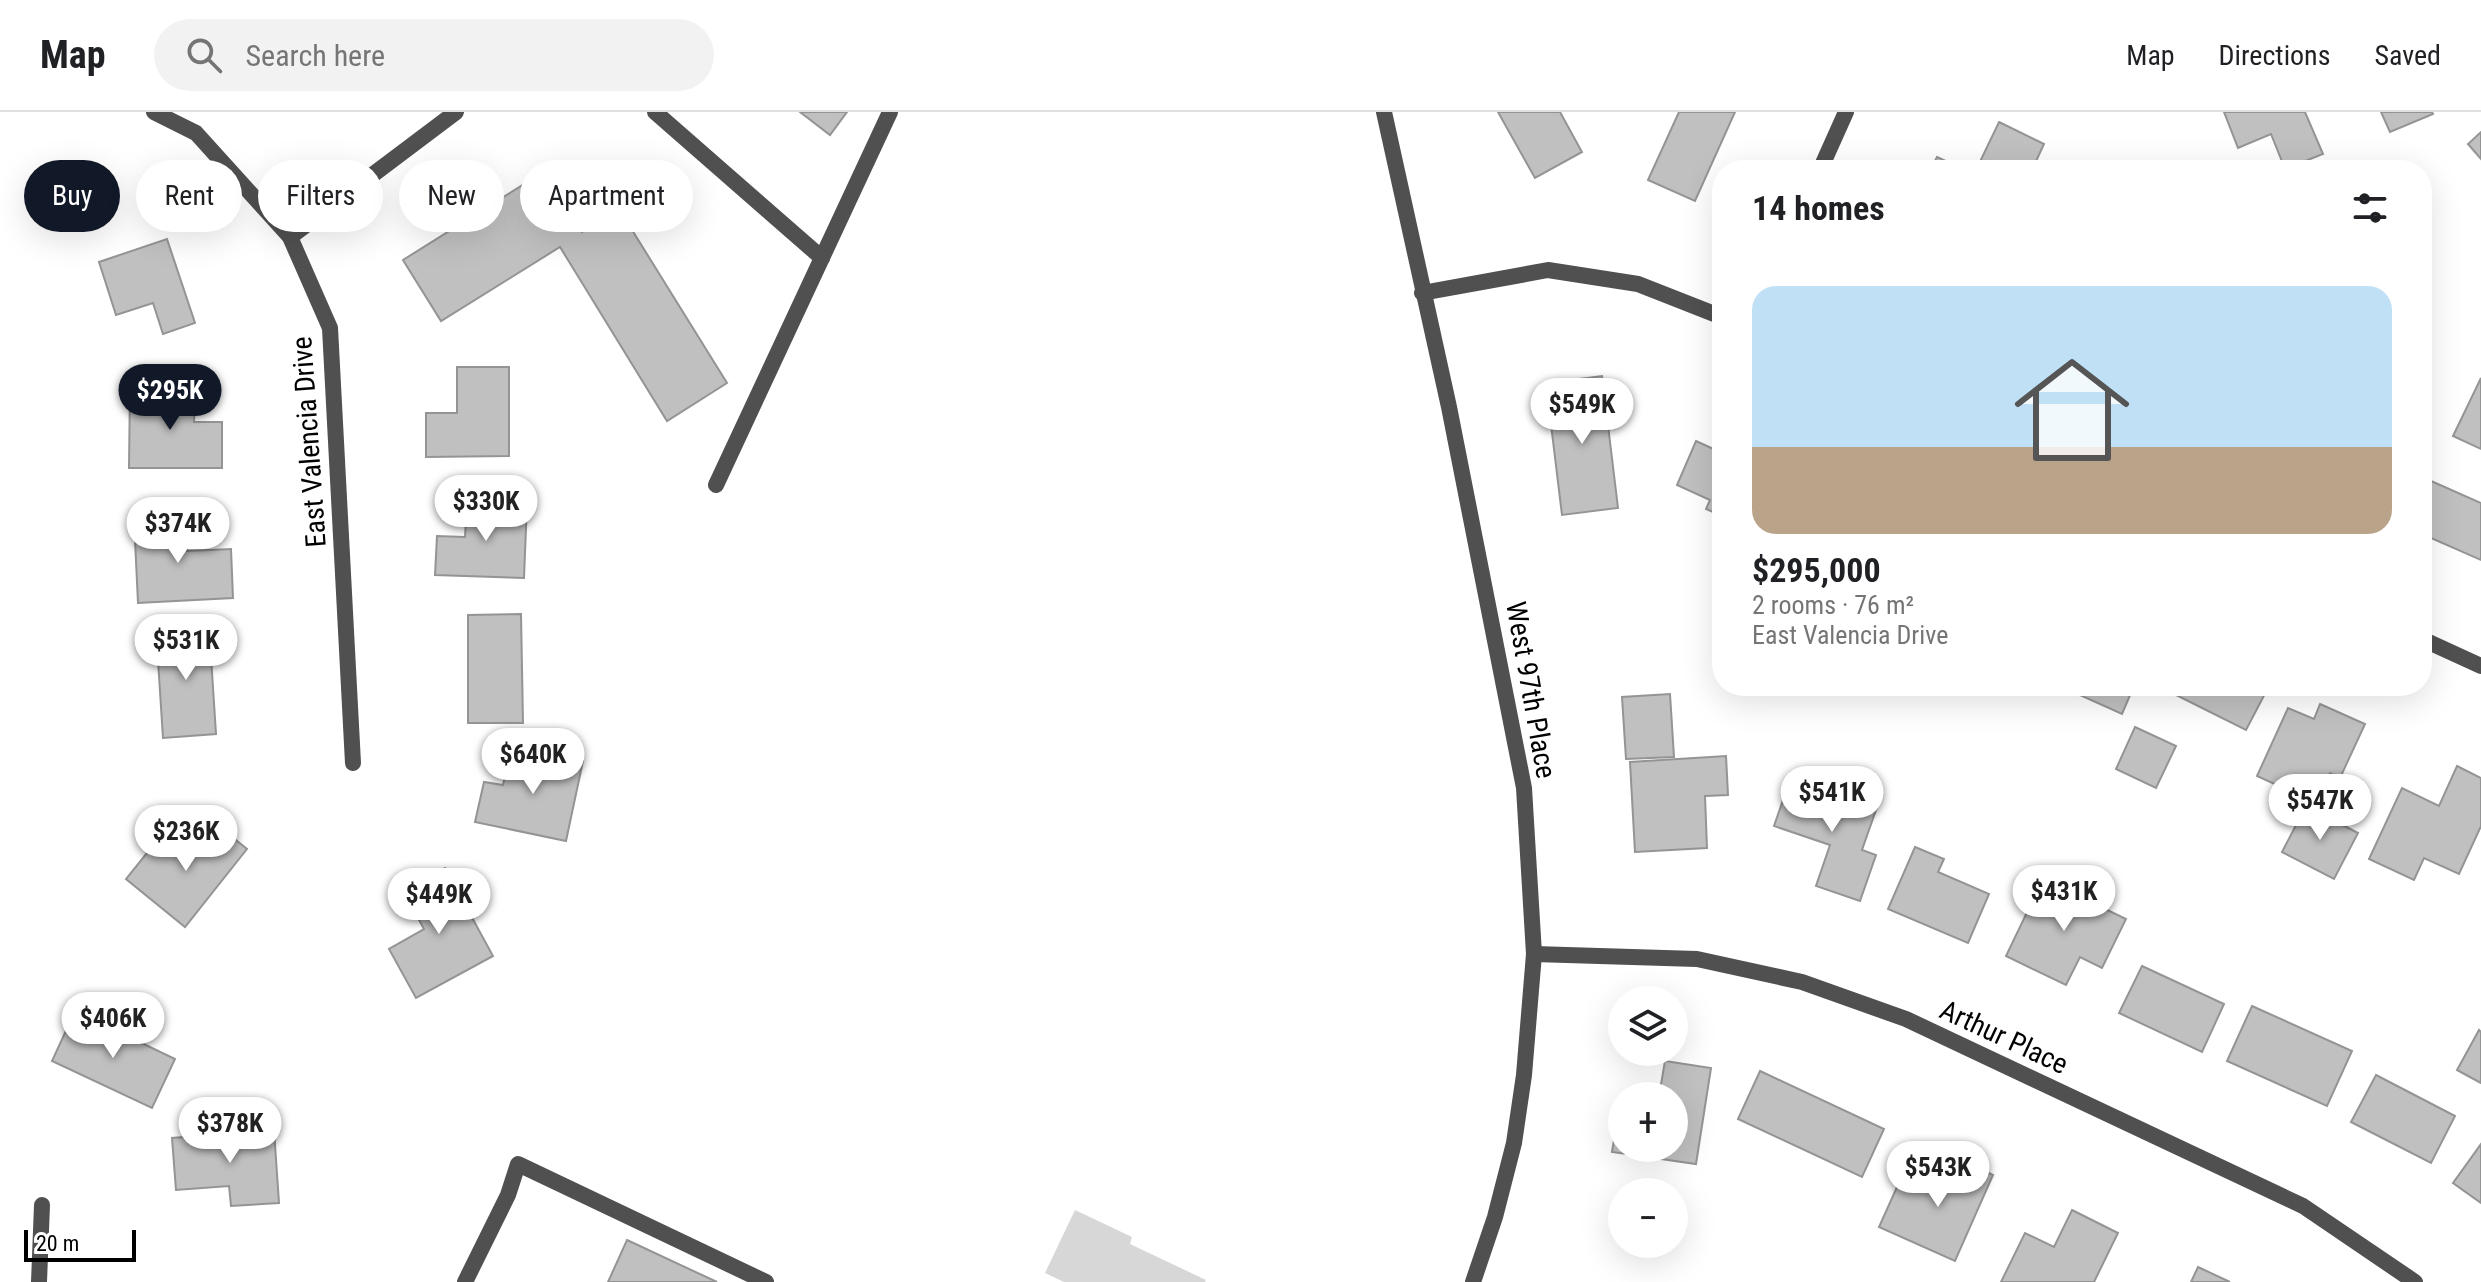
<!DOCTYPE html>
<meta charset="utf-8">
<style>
body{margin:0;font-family:"Roboto Condensed",sans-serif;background:#f2f2f2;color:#202124;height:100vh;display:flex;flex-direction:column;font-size:30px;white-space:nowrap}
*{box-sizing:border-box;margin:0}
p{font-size:26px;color:#757577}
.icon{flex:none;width:44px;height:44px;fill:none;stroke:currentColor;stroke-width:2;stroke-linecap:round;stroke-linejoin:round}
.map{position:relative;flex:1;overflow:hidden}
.panel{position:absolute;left:1712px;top:48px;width:720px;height:536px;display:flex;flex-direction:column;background:#fff;border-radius:32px;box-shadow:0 8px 32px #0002}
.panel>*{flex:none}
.guide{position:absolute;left:24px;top:48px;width:760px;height:72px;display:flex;gap:16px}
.buttons{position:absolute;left:1608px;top:874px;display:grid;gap:16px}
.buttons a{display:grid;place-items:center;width:80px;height:80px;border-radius:50%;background:#fff;box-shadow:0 8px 32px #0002;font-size:40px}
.scale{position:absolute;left:24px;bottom:20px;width:112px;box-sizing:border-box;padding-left:8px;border:4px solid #000;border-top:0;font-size:22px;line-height:28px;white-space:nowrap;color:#000;-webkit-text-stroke:6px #fff;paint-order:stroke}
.price{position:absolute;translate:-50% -68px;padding:0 18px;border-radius:28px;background:#fff;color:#222;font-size:26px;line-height:52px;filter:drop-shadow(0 2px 4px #0008)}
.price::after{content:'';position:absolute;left:50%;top:48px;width:24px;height:18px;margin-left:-12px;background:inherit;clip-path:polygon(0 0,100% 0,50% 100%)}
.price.on{background:#111827;color:#fff}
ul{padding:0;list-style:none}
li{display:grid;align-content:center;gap:16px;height:424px;padding:0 40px}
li+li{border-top:2px solid #e0e0e0}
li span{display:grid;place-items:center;height:248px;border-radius:24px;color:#555}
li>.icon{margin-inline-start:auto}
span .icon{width:144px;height:144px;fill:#fffc;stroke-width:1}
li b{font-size:34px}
h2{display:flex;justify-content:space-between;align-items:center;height:96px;padding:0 40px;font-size:34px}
.pill{padding:0 28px;border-radius:36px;background:#fff;box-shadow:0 8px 32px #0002;font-size:28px;line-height:72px}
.pill.on{background:#111827;color:#fff}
header{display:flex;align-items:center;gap:48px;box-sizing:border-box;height:112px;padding:0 40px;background:#fff;border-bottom:2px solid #e0e0e0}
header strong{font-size:38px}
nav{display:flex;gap:44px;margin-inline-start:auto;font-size:28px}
.search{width:560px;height:72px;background:#f2f2f2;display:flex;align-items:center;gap:20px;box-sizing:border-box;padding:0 28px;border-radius:44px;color:#757577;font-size:30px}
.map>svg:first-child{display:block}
.green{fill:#d7d7d7}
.building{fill:#c0c0c0;stroke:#949494;stroke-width:2}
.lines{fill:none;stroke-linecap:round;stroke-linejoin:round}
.service{stroke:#505050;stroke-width:16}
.minor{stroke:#505050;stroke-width:16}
.labels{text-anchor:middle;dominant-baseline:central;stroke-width:6;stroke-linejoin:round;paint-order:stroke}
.street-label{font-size:28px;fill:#000;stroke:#fff}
</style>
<header>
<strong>Map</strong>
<div class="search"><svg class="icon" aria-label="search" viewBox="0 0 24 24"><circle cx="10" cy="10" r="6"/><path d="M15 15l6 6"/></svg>Search here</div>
<nav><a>Map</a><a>Directions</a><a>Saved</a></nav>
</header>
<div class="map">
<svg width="2481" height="1170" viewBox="0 0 2481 1170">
<rect width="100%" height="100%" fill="#fff"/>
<path class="green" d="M1075 1098 1132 1125 1130 1132 1206 1168 1205 1170H1064L1045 1161Z"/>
<g class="building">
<path d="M800 0H847L830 23Z"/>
<path d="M1498 0H1560L1582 40 1535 66Z"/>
<path d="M1679 0H1735L1695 89 1648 68Z"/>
<path d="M2224 0H2305L2323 42 2285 57 2271 22 2238 36Z"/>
<path d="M2381 0H2432L2433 2 2390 20Z"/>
<path d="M1999 10 2044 32 2032 58H1976Z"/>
<path d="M2481 20V47L2468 32Z"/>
<path d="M1937 45 1965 58H1930Z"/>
<path d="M545 59 582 120 619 97 727 271 667 309 560 135 441 209 403 148Z"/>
<path d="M167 127 195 211 163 222 153 191 116 203 99 150Z"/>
<path d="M457 255H509V344L426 345V301H457Z"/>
<path d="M1602 264 1618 396 1562 403 1546 271Z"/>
<path d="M2481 266V337L2453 324Z"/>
<path d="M180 273V290H195L194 310H222V356H129L130 274Z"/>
<path d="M1696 329 1722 341V404L1706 397 1710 388 1677 373Z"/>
<path d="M2422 365 2481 391V448L2422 422Z"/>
<path d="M467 388 527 391 524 466 435 463 437 424 465 425Z"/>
<path d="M185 404 187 439 231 437 233 486 138 491 134 407Z"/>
<path d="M521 502 523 611H468V503Z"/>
<path d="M209 514 216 622 163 626 156 517Z"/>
<path d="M2060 574H2134L2122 602Z"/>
<path d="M2175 574H2269L2246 618 2172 581Z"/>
<path d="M1670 582 1674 645 1626 647 1622 585Z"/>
<path d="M2320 592 2365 612 2340 666 2330 661 2316 691 2257 664 2288 596 2314 607Z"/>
<path d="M2135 615 2176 634 2156 676 2116 657Z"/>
<path d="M525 637 583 649 566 729 475 710 484 670 503 673 507 654 521 657Z"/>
<path d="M1726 644 1728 683 1705 684 1707 736 1635 740 1630 650Z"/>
<path d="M2457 654 2481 666V714L2459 762 2424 746 2414 768 2369 747 2402 676 2439 694Z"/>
<path d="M1791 665 1877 695 1862 738 1876 743 1860 789 1816 774 1830 733 1774 714Z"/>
<path d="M2306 694 2358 721 2334 767 2282 740Z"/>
<path d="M217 713 247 737 185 815 126 767 163 721 192 744Z"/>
<path d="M1915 735 1944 747 1938 760 1989 782 1968 831 1888 797Z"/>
<path d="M445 756 493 844 416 886 389 837 424 817 403 779Z"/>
<path d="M2043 767 2126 807 2102 856 2080 845 2066 873 2006 844Z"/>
<path d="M2142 854 2224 892 2202 940 2119 901Z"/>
<path d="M2252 894 2352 939 2327 994 2227 949Z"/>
<path d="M75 899 175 947 152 996 52 949Z"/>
<path d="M2479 918 2481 920V971L2457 958Z"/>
<path d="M1665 949 1711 956 1696 1052 1612 1040 1621 984 1622 1036H1674V984H1659Z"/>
<path d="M1760 959 1884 1017 1862 1065 1738 1007Z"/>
<path d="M2376 963 2455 1004 2431 1051 2351 1010Z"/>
<path d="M274 1018 279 1091 231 1094 229 1074 176 1078 172 1026Z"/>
<path d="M2481 1032V1091L2453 1071Z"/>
<path d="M1952 1044 1993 1063 1955 1149 1879 1115 1901 1066 1935 1080Z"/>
<path d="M2072 1098 2118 1121 2094 1170H2001L2025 1121 2054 1135Z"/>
<path d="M627 1128 717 1170H608Z"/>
<path d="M2198 1155 2230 1170H2191Z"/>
</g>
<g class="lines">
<g class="service">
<path d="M716 373 890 0"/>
<path d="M465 1170 508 1083 518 1052 766 1170"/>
</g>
<g class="minor">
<path d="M154 0 196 21 290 125 330 216 353 651"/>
<path d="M655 0 822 146"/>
<path d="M1384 0 1449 295 1524 676 1534 842 1524 963 1514 1031 1495 1105 1473 1170"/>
<path d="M1820 58 1846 0"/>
<path d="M290 125 456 0"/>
<path d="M1422 181 1548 158 1638 172 1722 205"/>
<path d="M2422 527 2481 554"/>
<path d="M1534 842 1697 847 1802 870 1906 907 2303 1094 2415 1170"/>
<path d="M39 1170 42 1093"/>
</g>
</g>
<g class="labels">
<g class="street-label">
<text transform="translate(309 330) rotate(-94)">East Valencia Drive</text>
<text transform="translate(1531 578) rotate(80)">West 97th Place</text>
<text transform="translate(2004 925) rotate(25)">Arthur Place</text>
</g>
</g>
</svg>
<div class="buttons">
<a><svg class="icon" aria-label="layers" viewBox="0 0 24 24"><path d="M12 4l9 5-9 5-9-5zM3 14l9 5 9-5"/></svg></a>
<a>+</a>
<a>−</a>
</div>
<div class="scale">20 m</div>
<b class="price on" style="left:170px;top:320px">$295K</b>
<b class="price" style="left:1582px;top:334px">$549K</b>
<b class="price" style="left:486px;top:431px">$330K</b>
<b class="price" style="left:178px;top:453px">$374K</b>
<b class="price" style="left:186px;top:570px">$531K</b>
<b class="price" style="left:533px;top:684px">$640K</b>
<b class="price" style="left:1832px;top:722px">$541K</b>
<b class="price" style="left:2320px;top:730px">$547K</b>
<b class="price" style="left:186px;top:761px">$236K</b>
<b class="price" style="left:2064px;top:821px">$431K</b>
<b class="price" style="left:439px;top:824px">$449K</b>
<b class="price" style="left:113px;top:948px">$406K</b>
<b class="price" style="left:230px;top:1053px">$378K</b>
<b class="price" style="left:1938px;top:1097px">$543K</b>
<div class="guide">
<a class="pill on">Buy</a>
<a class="pill">Rent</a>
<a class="pill">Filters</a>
<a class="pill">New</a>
<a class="pill">Apartment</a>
</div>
<section class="panel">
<h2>14 homes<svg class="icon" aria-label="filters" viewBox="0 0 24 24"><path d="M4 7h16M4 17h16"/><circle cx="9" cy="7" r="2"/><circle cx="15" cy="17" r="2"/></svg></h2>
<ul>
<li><span style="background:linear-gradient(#bfe0f5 65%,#b9a48a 0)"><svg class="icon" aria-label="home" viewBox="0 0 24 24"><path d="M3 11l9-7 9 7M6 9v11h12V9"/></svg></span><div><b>$295,000</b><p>2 rooms · 76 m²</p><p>East Valencia Drive</p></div></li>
</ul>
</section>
</div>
